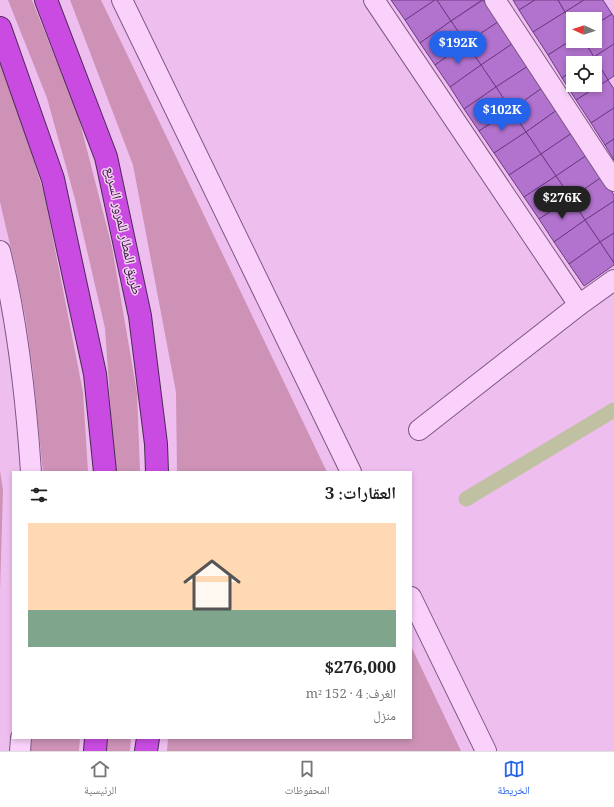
<!DOCTYPE html>
<html lang="ar">
<meta charset="utf-8">
<style>
body{margin:0;font-family:Georgia,"Noto Naskh Arabic",serif;background:#f2f2f2;color:#222;direction:rtl;height:100vh;display:flex;flex-direction:column;font-size:15px;white-space:nowrap}
*{box-sizing:border-box;margin:0}
p{font-size:13px;color:#767676}
.icon{flex:none;width:22px;height:22px;fill:none;stroke:currentColor;stroke-width:2;stroke-linecap:round;stroke-linejoin:round}
.map{position:relative;flex:1;overflow:hidden;direction:ltr}
.drawer{position:absolute;left:12px;top:471px;width:400px;height:268px;display:flex;flex-direction:column;background:#fff;border-radius:0px;box-shadow:0 2px 6px #0003;direction:rtl}
.drawer>*{flex:none}
.needle{width:26px;rotate:274deg}
.buttons{position:absolute;left:566px;top:12px;display:grid;gap:8px}
.buttons a{display:grid;place-items:center;width:36px;height:36px;border-radius:0px;background:#fff;box-shadow:0 2px 6px #0003;font-size:20px}
.price{position:absolute;translate:-50% -34px;padding:0 9px;border-radius:14px;background:#2563eb;color:#fff;font-size:13px;line-height:26px;filter:drop-shadow(0 1px 2px #0008)}
.price::after{content:'';position:absolute;left:50%;top:24px;width:12px;height:9px;margin-left:-6px;background:inherit;clip-path:polygon(0 0,100% 0,50% 100%)}
.price.active{background:#222;color:#fff}
ul{padding:0;list-style:none}
li{display:grid;align-content:center;gap:8px;height:212px;padding:0 16px}
li+li{border-top:1px solid #e0e0e0}
li span{display:grid;place-items:center;height:124px;border-radius:0px;color:#555}
li>.icon{margin-inline-start:auto}
span .icon{width:72px;height:72px;fill:#fffc;stroke-width:1}
li b{font-size:17px}
h2{display:flex;justify-content:space-between;align-items:center;height:48px;padding:0 16px;font-size:17px}
.tabs{display:flex;justify-content:space-around;align-items:center;height:56px;border-top:1px solid #e0e0e0;background:#fff;font-size:11px;color:#767676}
.tabs a{display:grid;justify-items:center;gap:2px}
.tabs .active{color:#2563eb}
.map>svg:first-child{display:block}
.green{fill:#cd92b6}
.lines{fill:none;stroke-linecap:round;stroke-linejoin:round}
.canal{stroke:#c0c0a2;stroke-width:15}
.building{fill:#b273ce;stroke:#6e3c87}
.minor-casing{stroke:#7e5787;stroke-width:22}
.highway-casing{stroke:#4a2b55;stroke-width:24}
.minor{stroke:#f9d1fa;stroke-width:20}
.highway{stroke:#c94be2;stroke-width:22}
.labels{text-anchor:middle;dominant-baseline:central;stroke-width:3;stroke-linejoin:round;paint-order:stroke}
.street-label{font-size:14px;fill:#301c36;stroke:#f6cef6}
</style>
<div class="map">
<svg width="614" height="751" viewBox="0 0 614 751">
<rect width="100%" height="100%" fill="#eebeef"/>
<g class="green">
<path d="M8 0H32L78 115 112 247 137 393 140 472H115L105 328 75 199 47 98Z"/>
<path d="M70 0H101L327 472H177L176 392 133 165Z"/>
<path d="M0 59 10 83 44 193 83 392 88 472H43L33 372 26 321 16 270 0 202Z"/>
<path d="M0 471 3 490 0 592Z"/>
<path d="M411 646 461 751H167L168 738H411Z"/>
<path d="M32 738H80L79 751H30Z"/>
<path d="M108 738H131L130 751H107Z"/>
</g>
<g class="lines">
<path class="canal" d="M466 499 614 410"/>
</g>
<g class="building">
<path d="M391 0H435L405 20Z"/>
<path d="M435 0H437L451 21 420 43 405 20Z"/>
<path d="M437 0H482L451 21Z"/>
<path d="M483 0 498 22 466 43 451 21Z"/>
<path d="M513 0H535L519 10Z"/>
<path d="M535 0H558L565 12 533 32 519 10Z"/>
<path d="M558 0H584L565 12Z"/>
<path d="M584 0H603L612 14 595 25V19H573V24L565 12Z"/>
<path d="M565 12 573 24V39L548 55 533 32Z"/>
<path d="M612 14 614 17V44L594 57 584 41H595V25Z"/>
<path d="M451 21 466 43 435 65 420 43Z"/>
<path d="M498 22 512 44 481 65 466 43Z"/>
<path d="M573 39V41H584L594 57 585 63H573V70L562 78 548 55Z"/>
<path d="M466 43 481 65 450 87 435 65Z"/>
<path d="M512 44 528 66 496 87 481 65Z"/>
<path d="M614 44V76L608 80 594 57Z"/>
<path d="M594 57 608 80 576 100 562 78 573 70V85H595V63H585Z"/>
<path d="M481 65 496 87 464 109 450 87Z"/>
<path d="M528 66 542 88 511 110 496 87Z"/>
<path d="M608 80 614 89V108L591 123 576 100Z"/>
<path d="M496 87 511 110 479 131 464 109Z"/>
<path d="M542 88 557 110 526 132 511 110Z"/>
<path d="M614 108V139L605 145 591 123Z"/>
<path d="M511 110 526 132 494 153 479 131Z"/>
<path d="M557 110 572 133 541 154 526 132Z"/>
<path d="M526 132 541 154 509 175 494 153Z"/>
<path d="M572 133 587 155 556 176 541 154Z"/>
<path d="M614 139V160L605 145Z"/>
<path d="M541 154 556 176 524 197 509 175Z"/>
<path d="M587 155 602 177 571 198 556 176Z"/>
<path d="M556 176 571 198 539 219 524 197Z"/>
<path d="M602 177 614 195V201L585 220 571 198Z"/>
<path d="M571 198 585 220 554 242 539 219Z"/>
<path d="M614 201V233L600 242 585 220Z"/>
<path d="M585 220 600 242 569 264 554 242Z"/>
<path d="M614 233V263L600 242Z"/>
<path d="M600 242 614 263V265L584 286 569 264Z"/>
</g>
<g class="lines">
<g class="minor-casing">
<g id="minor">
<path d="M122 0 351 472"/>
<path d="M374 0 579 305 614 280"/>
<path d="M495 0 614 181"/>
<path d="M0 251C18 323 26 398 31 472"/>
<path d="M419 430 579 305"/>
<path d="M411 597 486 751"/>
<path d="M20 751 21 738"/>
</g>
</g>
<g class="highway-casing">
<g id="highway">
<path d="M46 0 106 157 140 316 156 444 157 472"/>
<path d="M0 28 53 179 95 374 105 472"/>
<path d="M95 751 96 738"/>
<path d="M146 751 148 738"/>
</g>
</g>
<use href="#minor" class="minor"/>
<use href="#highway" class="highway"/>
</g>
<g class="labels">
<g class="street-label">
<text transform="translate(122 231) rotate(78)">طريق المطار للمرور السريع</text>
</g>
</g>
</svg>
<div class="buttons">
<a><svg class="needle" viewBox="-14 -14 28 28"><path d="M0-13l5 13h-10z" fill="#e53935"/><path d="M0 13l5-13h-10z" fill="#767676"/></svg></a>
<a><svg class="icon" aria-label="locate" viewBox="0 0 24 24"><circle cx="12" cy="12" r="6"/><path d="M12 2v4M12 18v4M2 12h4M18 12h4"/></svg></a>
</div>
<b class="price" style="left:458px;top:65px">$192K</b>
<b class="price" style="left:502px;top:132px">$102K</b>
<b class="price active" style="left:562px;top:220px">$276K</b>
<section class="drawer">
<h2>العقارات: 3<svg class="icon" aria-label="filters" viewBox="0 0 24 24"><path d="M4 7h16M4 17h16"/><circle cx="9" cy="7" r="2"/><circle cx="15" cy="17" r="2"/></svg></h2>
<ul>
<li><span style="background:linear-gradient(#ffd9b3 70%,#7fa58c 0)"><svg class="icon" aria-label="home" viewBox="0 0 24 24"><path d="M3 11l9-7 9 7M6 9v11h12V9"/></svg></span><div><b>$276,000</b><p>الغرف: 4 · 152 m²</p><p>منزل</p></div></li>
</ul>
</section>
</div>
<nav class="tabs">
<a class="active"><svg class="icon" aria-label="map" viewBox="0 0 24 24"><path d="M3 6l6-2 6 2 6-2v14l-6 2-6-2-6 2zM9 4v14M15 6v14"/></svg>الخريطة</a>
<a><svg class="icon" aria-label="saved" viewBox="0 0 24 24"><path d="M7 4h10v16l-5-4-5 4z"/></svg>المحفوظات</a>
<a><svg class="icon" aria-label="home" viewBox="0 0 24 24"><path d="M3 11l9-7 9 7M6 9v11h12V9"/></svg>الرئيسية</a>
</nav>
